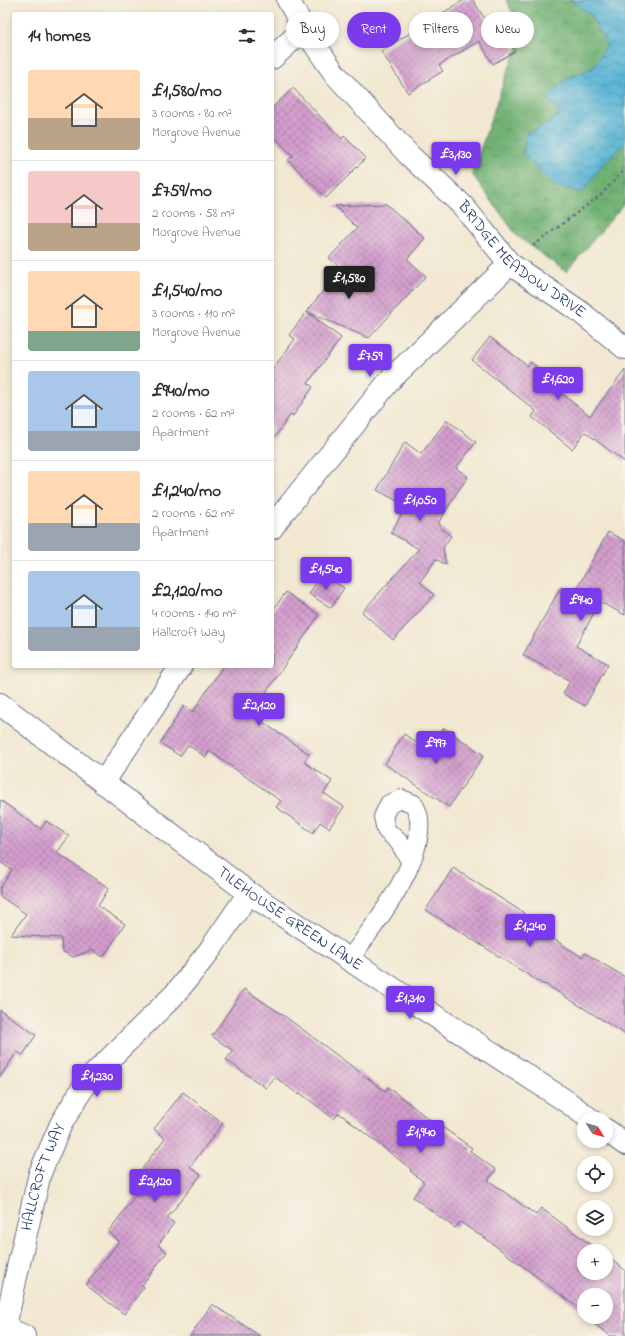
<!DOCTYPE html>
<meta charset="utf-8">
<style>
body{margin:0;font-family:"Indie Flower",sans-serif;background:#f2f2f3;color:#2b2b33;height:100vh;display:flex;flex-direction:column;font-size:15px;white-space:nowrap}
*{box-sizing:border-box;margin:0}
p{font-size:13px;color:#7c7c81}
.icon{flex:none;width:22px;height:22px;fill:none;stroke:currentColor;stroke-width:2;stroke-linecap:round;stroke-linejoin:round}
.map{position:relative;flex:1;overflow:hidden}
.side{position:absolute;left:12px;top:12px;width:262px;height:656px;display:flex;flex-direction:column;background:#fff;border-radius:4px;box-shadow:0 2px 6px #0003}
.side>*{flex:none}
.hud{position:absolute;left:286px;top:12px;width:279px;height:36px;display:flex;gap:8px}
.needle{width:26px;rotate:127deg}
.buttons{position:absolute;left:577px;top:1112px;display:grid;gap:8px}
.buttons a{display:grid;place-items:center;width:36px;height:36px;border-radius:50%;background:#fff;box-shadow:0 2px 6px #0003;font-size:20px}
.price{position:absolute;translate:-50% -34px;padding:0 9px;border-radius:4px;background:#7c3aed;color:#fff;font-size:13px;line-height:26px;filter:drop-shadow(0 1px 2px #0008)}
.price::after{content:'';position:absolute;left:50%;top:24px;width:12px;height:9px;margin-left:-6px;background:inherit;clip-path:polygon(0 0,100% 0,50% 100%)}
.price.active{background:#222;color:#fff}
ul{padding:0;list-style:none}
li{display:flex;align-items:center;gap:12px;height:100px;padding:0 16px}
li+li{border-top:1px solid #e1e1e2}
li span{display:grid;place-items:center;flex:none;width:112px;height:80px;border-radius:4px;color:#555}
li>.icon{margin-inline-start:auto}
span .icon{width:48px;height:48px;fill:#fffc;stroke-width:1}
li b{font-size:17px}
h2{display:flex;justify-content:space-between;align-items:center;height:48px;padding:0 16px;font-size:17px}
.tag{padding:0 14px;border-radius:18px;background:#fff;box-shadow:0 2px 6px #0003;font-size:14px;line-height:36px}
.tag.active{background:#7c3aed;color:#fff}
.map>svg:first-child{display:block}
.forest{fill:url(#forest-crowns);stroke:#467068}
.water{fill:url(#water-waves);stroke:#387199}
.building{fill:url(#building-cross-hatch)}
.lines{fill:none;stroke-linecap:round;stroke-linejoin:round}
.service-casing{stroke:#667086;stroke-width:20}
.minor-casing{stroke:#667086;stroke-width:24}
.tertiary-casing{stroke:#667086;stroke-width:24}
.path{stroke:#667086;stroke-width:2.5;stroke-dasharray:3 3;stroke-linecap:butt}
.service{stroke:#fff;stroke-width:18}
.minor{stroke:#fff;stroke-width:22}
.tertiary{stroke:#fff;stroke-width:22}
.labels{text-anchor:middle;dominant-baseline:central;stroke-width:3;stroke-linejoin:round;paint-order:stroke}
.street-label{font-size:16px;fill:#1b2f5e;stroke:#f7f3e8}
</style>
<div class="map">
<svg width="625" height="1336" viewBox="0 0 625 1336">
<defs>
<pattern id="forest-crowns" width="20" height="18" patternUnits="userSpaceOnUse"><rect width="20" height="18" fill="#71b173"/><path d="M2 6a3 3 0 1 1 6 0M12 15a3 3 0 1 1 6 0" fill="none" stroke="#5c9062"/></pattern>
<pattern id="water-waves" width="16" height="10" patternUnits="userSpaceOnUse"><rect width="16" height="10" fill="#56b3d4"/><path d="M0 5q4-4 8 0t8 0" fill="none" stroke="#4692af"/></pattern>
<pattern id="building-cross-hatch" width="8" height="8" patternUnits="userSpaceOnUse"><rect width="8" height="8" fill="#d49fce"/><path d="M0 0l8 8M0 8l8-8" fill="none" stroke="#ab82aa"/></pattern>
</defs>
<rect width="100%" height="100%" fill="#f7f3e8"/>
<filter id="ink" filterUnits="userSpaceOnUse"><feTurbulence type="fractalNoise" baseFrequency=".025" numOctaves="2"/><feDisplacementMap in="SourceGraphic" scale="8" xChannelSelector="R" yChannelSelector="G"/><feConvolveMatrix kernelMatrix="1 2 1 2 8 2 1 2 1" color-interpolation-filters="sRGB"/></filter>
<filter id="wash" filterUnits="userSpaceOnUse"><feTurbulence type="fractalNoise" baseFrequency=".012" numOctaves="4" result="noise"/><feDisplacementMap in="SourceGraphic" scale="16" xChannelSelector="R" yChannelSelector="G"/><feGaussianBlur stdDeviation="0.9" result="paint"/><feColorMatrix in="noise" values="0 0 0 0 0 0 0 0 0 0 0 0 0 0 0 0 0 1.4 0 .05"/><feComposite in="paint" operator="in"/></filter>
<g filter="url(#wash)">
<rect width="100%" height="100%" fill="#f2e8d1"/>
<path class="forest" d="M506 0H625V203L566 272 517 236 472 174 505 78 523 34Z"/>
<path class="water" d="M570 0 625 1V143L603 164 583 192 554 186 523 154 526 134 551 122 560 112 548 98 566 79 593 68 607 45 590 14Z"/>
<g id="blocks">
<g class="building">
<path d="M464 0H473L493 32 500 28 515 51 493 64 479 41 439 65 443 71 408 93 381 51Z"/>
<path d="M293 88 342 139 344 136 366 158 326 198 288 160 293 156 272 135V108Z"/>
<path d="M386 204 425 238 407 259 426 276 369 338 307 312 341 338 308 383 313 387 293 416 291 414 272 441V370L295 339 289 335 322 292 342 269 329 258 357 228 335 206Z"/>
<path d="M490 337 528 366 531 362 551 379 548 383 590 416 625 370V462L585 432 572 449 532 417 536 411 472 360Z"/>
<path d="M447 420 476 442 456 468 468 477 457 492 439 522 440 527 451 536 443 548 446 565 436 559 420 582 434 595 393 640 362 612 419 549 391 533 406 506 377 490 405 442 421 454Z"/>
<path d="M608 532 625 541V615L600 602 576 646 608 664 585 706 563 694 570 681 523 655 561 587 574 594Z"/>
<path d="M322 574 344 588 331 608 309 594Z"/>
<path d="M286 592 319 615 251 714 309 754 304 762 332 781 324 793 344 807 329 828 320 822 313 833 276 807 281 801 209 751 206 757 188 745 180 756 160 743 184 706 193 712 223 666H272V611Z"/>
<path d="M444 728 484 755 449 807 385 764 404 734 429 751Z"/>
<path d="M0 800 41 829 46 821 69 836 57 853 109 888 98 906 125 924 103 957 92 950 73 957 62 951 61 938 11 935 26 914 0 896V888L12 870 0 862Z"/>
<path d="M453 868 524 913 520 918 582 957 585 953 625 977V1034L545 984 544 985 426 910Z"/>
<path d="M244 989 287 1018 385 1091 388 1087 434 1123 435 1122 472 1148 470 1151 496 1170 488 1180 536 1215 541 1208 599 1251H584V1273H606V1256L625 1270V1336H610L590 1320 592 1318 590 1317H606V1295H584V1312L481 1235V1236L460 1222 455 1228 413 1197 424 1182 410 1171 411 1169 339 1113 334 1119 300 1093 299 1095 275 1077 266 1088 226 1060 233 1051 212 1036Z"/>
<path d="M0 1010 36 1035 23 1055 17 1052 0 1077Z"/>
<path d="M183 1092 223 1123 190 1167 201 1175 167 1218 174 1223 158 1245 167 1252 142 1285 144 1287 124 1314 86 1285 119 1241 108 1232 141 1188 133 1181 165 1138 154 1129Z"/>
<path d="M212 1304 260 1336H190Z"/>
</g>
</g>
</g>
<g filter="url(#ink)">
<use href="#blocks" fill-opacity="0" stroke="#667086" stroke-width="1"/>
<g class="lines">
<g class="service-casing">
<path id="service" d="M349 960C374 925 424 864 419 819 419 814 416 809 414 804L402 799 389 804 383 817 386 830 399 842 411 862"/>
</g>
<g class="minor-casing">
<g id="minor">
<path id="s1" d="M288 0 304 29 335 74 408 154 463 206 510 264 579 311 625 348"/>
<path d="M272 58 304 29"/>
<path d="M272 528 279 518 390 380 510 264"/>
<path d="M103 783 181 666"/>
<path d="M5 1328 24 1336"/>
<path id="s2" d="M3 1336 19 1263 40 1173 61 1124 87 1081 175 994 210 950 249 893"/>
</g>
</g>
<g class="tertiary-casing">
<g id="tertiary">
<path id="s3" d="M0 704 249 893 404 996 566 1101 590 1119"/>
<path d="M606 1130 625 1144"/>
</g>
</g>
<path class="path" d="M533 246 602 194 625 169"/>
<use href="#service" class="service"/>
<use href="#minor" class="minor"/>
<use href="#tertiary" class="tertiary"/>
</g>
</g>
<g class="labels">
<g class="street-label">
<text stroke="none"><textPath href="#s1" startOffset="352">BRIDGE MEADOW DRIVE</textPath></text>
<text stroke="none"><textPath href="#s3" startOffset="361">TILEHOUSE GREEN LANE</textPath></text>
<text stroke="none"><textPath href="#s2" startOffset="164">HALLCROFT WAY</textPath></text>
</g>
</g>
</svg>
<div class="buttons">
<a><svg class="needle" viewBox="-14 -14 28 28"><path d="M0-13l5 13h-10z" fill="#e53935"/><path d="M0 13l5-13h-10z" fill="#7c7c81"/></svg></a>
<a><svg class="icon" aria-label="locate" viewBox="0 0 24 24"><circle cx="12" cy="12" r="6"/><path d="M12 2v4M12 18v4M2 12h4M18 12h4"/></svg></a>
<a><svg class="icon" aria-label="layers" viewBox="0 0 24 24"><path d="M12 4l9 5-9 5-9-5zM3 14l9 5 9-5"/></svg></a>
<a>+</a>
<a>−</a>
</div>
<b class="price" style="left:456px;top:176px">£3,130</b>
<b class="price active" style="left:349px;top:300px">£1,580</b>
<b class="price" style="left:370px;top:378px">£759</b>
<b class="price" style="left:558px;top:401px">£1,620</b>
<b class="price" style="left:420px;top:522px">£1,050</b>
<b class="price" style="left:326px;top:591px">£1,540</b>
<b class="price" style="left:581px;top:622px">£940</b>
<b class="price" style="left:259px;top:727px">£2,120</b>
<b class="price" style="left:436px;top:765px">£997</b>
<b class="price" style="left:530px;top:948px">£1,240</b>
<b class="price" style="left:410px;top:1020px">£1,310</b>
<b class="price" style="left:97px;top:1098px">£1,230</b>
<b class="price" style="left:421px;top:1154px">£1,940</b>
<b class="price" style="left:155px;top:1203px">£2,120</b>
<div class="hud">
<a class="tag">Buy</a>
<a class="tag active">Rent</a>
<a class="tag">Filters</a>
<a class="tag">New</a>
</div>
<section class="side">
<h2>14 homes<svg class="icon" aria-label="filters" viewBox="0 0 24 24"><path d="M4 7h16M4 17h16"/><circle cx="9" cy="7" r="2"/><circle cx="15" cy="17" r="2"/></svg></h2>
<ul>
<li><span style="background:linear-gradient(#ffd9b3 60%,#b9a48a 0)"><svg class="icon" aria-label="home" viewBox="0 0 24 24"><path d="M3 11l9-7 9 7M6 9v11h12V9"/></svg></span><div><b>£1,580/mo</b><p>3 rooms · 80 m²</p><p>Morgrove Avenue</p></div></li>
<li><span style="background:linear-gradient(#f6c9c9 65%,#b9a48a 0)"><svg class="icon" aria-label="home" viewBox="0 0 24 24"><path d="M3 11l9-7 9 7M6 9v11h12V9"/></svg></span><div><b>£759/mo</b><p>2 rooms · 58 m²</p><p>Morgrove Avenue</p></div></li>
<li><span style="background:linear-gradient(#ffd9b3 75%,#7fa58c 0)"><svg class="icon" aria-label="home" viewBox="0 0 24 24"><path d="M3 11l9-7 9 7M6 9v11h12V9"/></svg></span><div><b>£1,540/mo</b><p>3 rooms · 110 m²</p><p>Morgrove Avenue</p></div></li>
<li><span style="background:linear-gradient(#a9c7e8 75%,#9aa5b1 0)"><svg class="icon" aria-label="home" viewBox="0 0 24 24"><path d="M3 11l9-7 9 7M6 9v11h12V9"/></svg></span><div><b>£940/mo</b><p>2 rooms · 62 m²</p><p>Apartment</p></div></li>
<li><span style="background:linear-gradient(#ffd9b3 65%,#9aa5b1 0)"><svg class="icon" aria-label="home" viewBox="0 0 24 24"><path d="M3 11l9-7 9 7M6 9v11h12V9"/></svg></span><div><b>£1,240/mo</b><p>2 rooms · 62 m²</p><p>Apartment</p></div></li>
<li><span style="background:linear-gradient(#a9c7e8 70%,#9aa5b1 0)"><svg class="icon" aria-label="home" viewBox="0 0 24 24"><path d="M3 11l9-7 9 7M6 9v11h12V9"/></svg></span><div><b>£2,120/mo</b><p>4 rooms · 140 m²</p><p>Hallcroft Way</p></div></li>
</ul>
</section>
</div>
